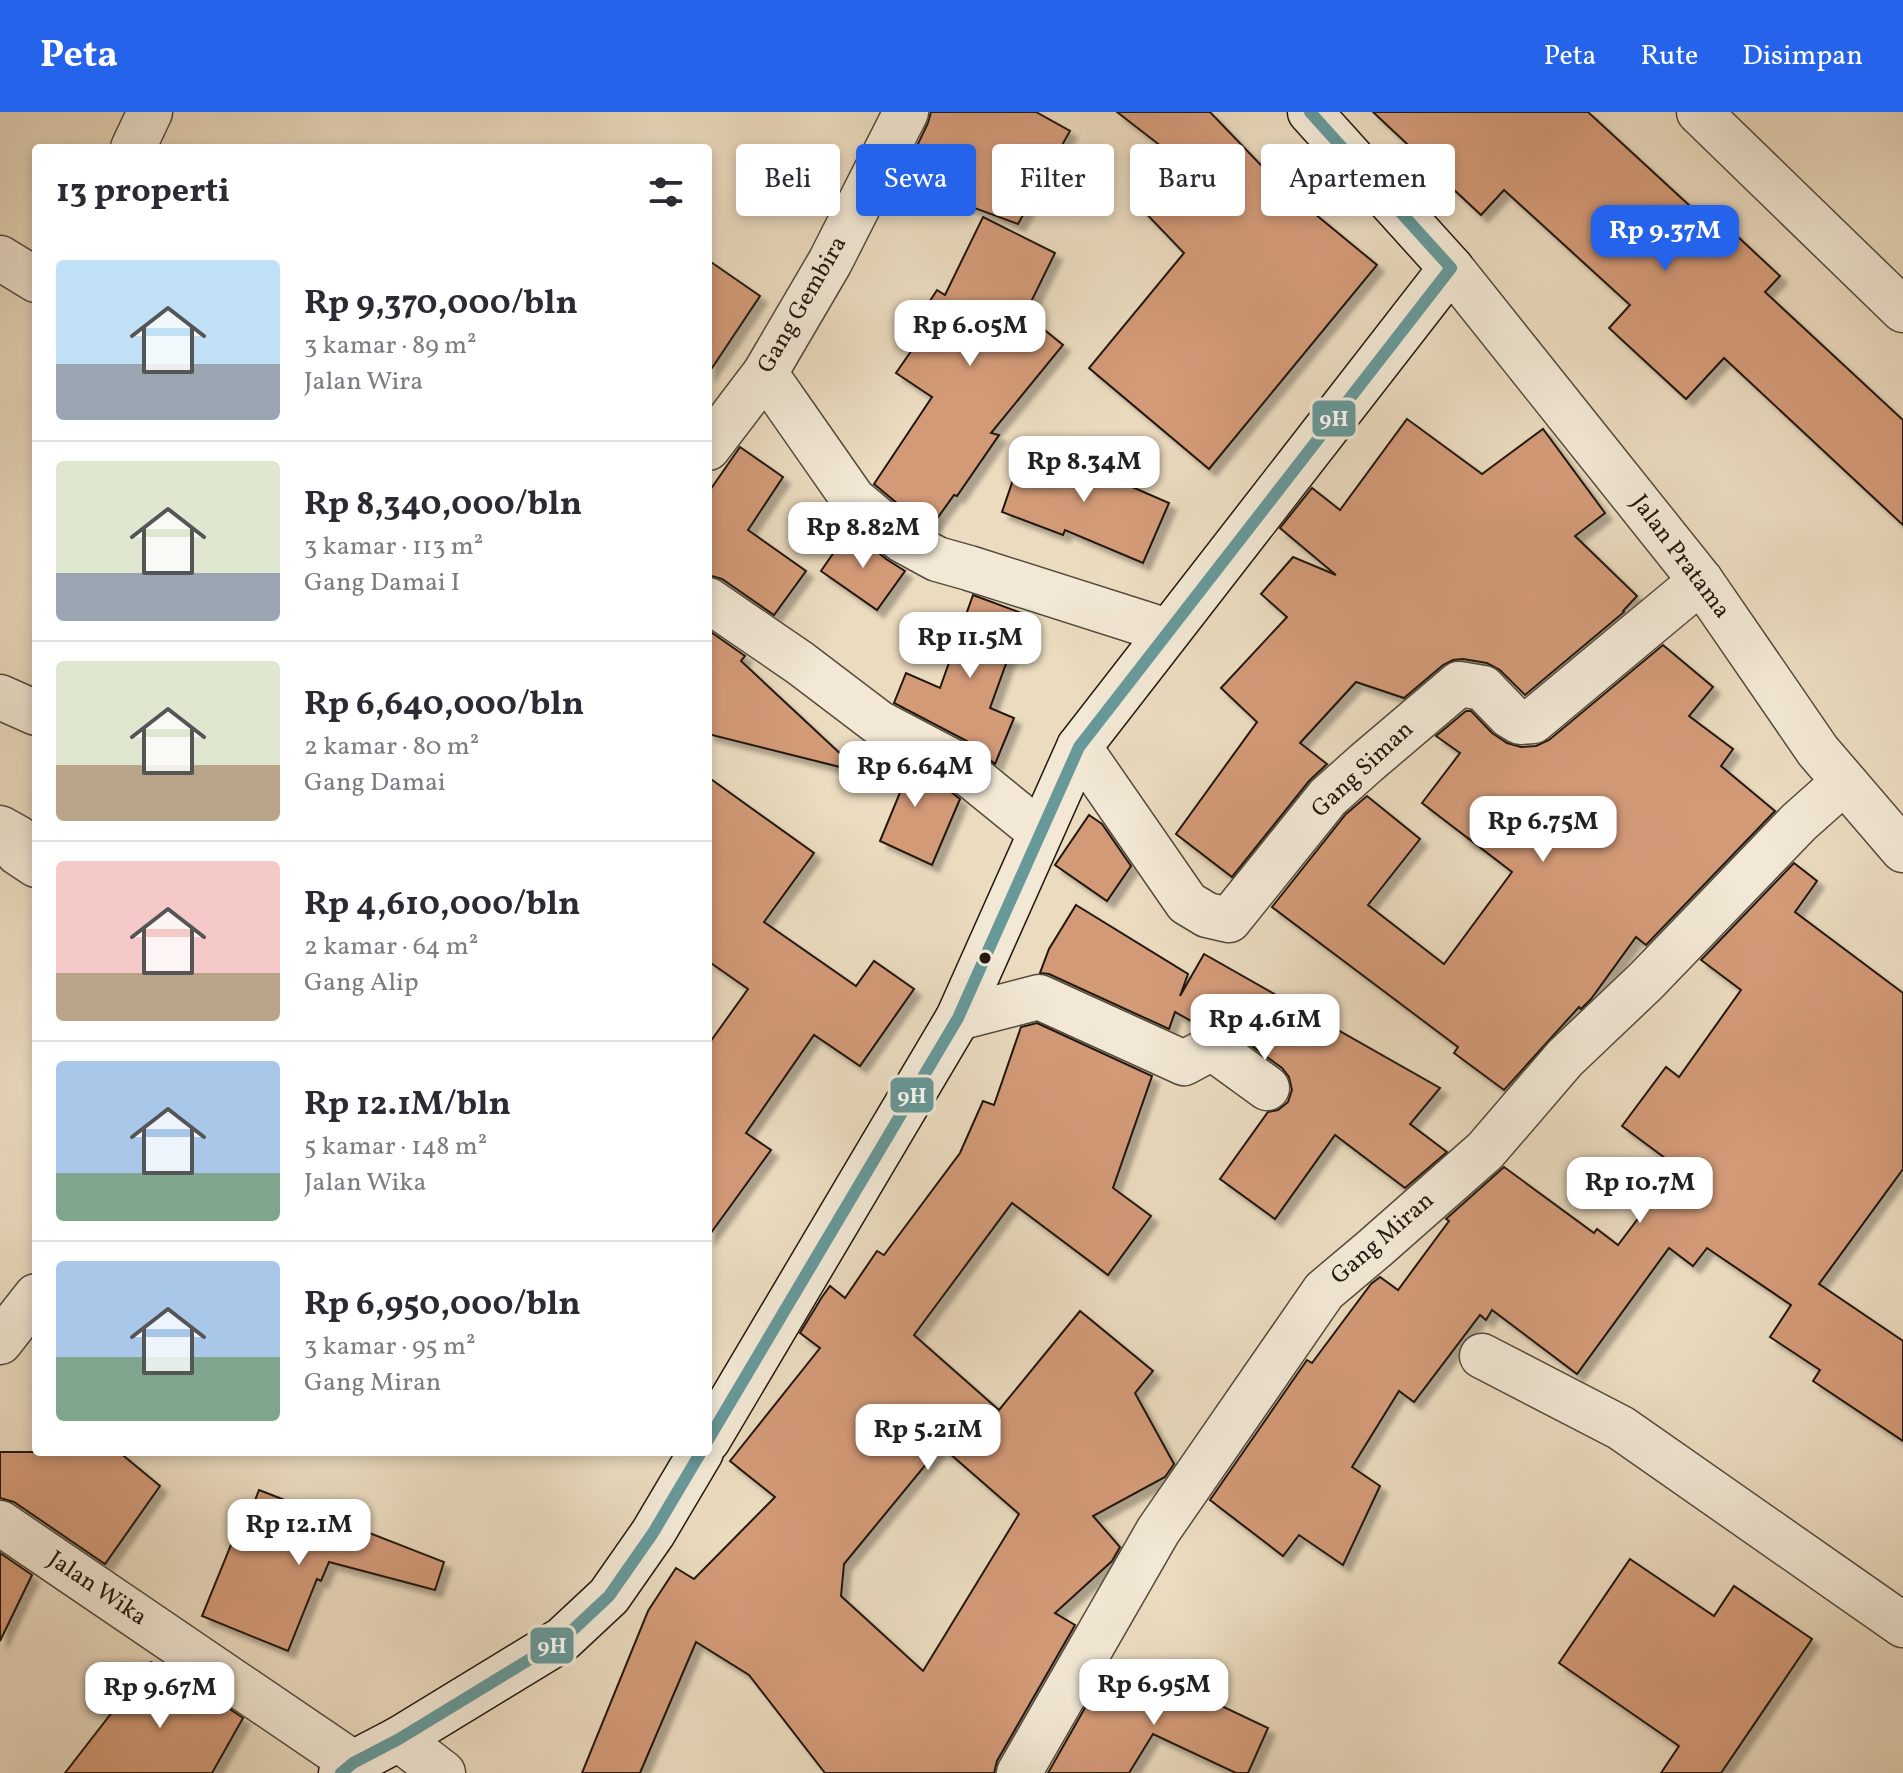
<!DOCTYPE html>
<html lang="id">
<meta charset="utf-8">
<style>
body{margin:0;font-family:Vollkorn,serif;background:#f2f2f3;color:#2b2b33;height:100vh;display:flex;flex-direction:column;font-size:30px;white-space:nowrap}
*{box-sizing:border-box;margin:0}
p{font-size:26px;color:#7c7c81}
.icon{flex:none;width:44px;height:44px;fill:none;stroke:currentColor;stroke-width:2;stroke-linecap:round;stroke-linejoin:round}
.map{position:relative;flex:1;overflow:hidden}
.side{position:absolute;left:32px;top:32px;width:680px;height:1312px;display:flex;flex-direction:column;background:#fff;border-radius:8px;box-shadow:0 4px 12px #0003}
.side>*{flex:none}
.guide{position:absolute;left:736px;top:32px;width:760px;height:72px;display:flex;gap:16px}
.price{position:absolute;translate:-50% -68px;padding:0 18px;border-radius:16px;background:#fff;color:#222;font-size:26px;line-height:52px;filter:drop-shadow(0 2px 4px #0008)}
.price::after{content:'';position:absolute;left:50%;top:48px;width:24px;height:18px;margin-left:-12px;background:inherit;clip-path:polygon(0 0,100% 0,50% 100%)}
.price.active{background:#2563eb;color:#fff}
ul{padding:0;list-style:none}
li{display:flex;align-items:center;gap:24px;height:200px;padding:0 24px}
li+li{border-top:2px solid #e1e1e2}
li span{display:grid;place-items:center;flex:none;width:224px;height:160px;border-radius:8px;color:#555}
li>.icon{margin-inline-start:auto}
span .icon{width:96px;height:96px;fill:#fffc;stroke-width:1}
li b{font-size:34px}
h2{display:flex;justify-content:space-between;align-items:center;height:96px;padding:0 24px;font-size:34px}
.pill{padding:0 28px;border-radius:8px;background:#fff;box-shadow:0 4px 12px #0003;font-size:28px;line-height:72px}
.pill.active{background:#2563eb;color:#fff}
header{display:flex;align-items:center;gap:48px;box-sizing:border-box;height:112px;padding:0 40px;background:#2563eb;color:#fff}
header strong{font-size:38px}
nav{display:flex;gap:44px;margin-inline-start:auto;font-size:28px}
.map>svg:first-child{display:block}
.building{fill:#d39a78;stroke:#221910;stroke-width:2;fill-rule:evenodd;filter:url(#shadow)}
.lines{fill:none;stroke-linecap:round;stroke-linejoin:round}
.street-casing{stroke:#544a3c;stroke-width:47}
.secondary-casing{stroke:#221910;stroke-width:47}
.street{stroke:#f2e8d5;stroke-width:44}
.secondary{stroke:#f2e8d5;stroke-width:44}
.bus-1-casing{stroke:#f2e8d5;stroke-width:18}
.bus-1{stroke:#67999a;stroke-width:12}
.bus-dot{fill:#221910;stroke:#f2e8d5;stroke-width:3}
.labels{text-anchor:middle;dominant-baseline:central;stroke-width:7;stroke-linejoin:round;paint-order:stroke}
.street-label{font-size:24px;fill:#221910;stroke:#f2e8d5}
.line-badge{stroke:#f2e8d5;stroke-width:3}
.badge-label{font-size:22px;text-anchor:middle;font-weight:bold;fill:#fff}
</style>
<header>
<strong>Peta</strong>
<nav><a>Peta</a><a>Rute</a><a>Disimpan</a></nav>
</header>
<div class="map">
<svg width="1903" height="1661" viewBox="0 0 1903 1661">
<defs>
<filter id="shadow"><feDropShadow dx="7" dy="7" stdDeviation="2" flood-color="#0004"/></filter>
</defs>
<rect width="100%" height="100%" fill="#ebdbbf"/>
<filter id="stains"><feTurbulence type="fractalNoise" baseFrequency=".0025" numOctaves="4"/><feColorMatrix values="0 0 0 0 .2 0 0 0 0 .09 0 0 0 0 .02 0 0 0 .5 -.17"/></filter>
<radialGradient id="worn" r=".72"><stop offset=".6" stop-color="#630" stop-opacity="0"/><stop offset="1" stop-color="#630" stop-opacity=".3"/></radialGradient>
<g class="building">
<path d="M931 0H1036L1070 19 1018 112 904 70 917 34 928 11Z"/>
<path d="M1117 0H1210L1281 74 1377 153 1209 357 1089 256 1184 141 1136 91 1179 48Z"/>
<path d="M1373 0H1588L1715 117 1722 110 1780 164 1765 180 1903 308V413L1724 246 1686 287 1609 216 1630 193 1504 78 1481 103 1420 46 1421 45Z"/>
<path d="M983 105 1055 141 1025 202 1063 233 991 321 999 323 957 384 954 383 931 415 916 407 874 372 932 285 896 261 925 219 915 212 937 178 945 183Z"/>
<path d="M708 148 760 184 708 262Z"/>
<path d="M1407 307 1482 362 1543 317 1605 401 1575 424 1637 484 1623 499 1624 500 1525 583 1500 558 1487 551 1463 547 1453 548 1443 553 1404 586 1356 570 1300 631 1327 652 1309 669 1232 765 1176 722 1257 610 1221 576 1287 505 1261 482 1293 445 1336 463 1280 416 1312 376 1340 398Z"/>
<path d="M1025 333 1084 354 1169 391 1143 451 1065 418 1063 423 1002 400Z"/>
<path d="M740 335 783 365 748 418 806 459 774 503 722 467 708 463V381Z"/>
<path d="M850 417 886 447 905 459 877 498 821 459Z"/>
<path d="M973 483 1024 502 990 596 1014 606 995 652 967 629 894 591 906 561 940 576Z"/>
<path d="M708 518 745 544 741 549 860 660 708 622Z"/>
<path d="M1663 533 1713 575 1689 604 1733 637 1721 654 1775 699 1646 833 1636 825 1591 887 1581 897 1579 895 1504 978 1454 941 1458 935 1272 795 1346 702 1367 684 1420 727 1368 793 1444 852 1512 760 1422 691 1460 641 1436 624 1466 599H1471L1492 621 1507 631 1521 635 1536 634 1549 628Z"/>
<path d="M875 637 941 672 960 687 932 753 880 729 904 671 865 661Z"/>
<path d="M708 665 814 741 764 810 856 874 874 849 914 877 860 954 814 923 746 1021 771 1038 708 1125V933L748 877 708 849Z"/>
<path d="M1089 703 1102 712 1131 754 1107 789 1055 753Z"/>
<path d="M1794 751 1817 769 1795 800 1903 881V1057L1819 1172 1903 1229V1329L1813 1269 1820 1258 1770 1225 1791 1193 1707 1136 1693 1154 1669 1136 1577 1262 1492 1198 1486 1208 1480 1203 1414 1290 1399 1279 1352 1355 1380 1374 1343 1453 1299 1423 1283 1444 1210 1388 1307 1248 1312 1251 1371 1172 1380 1165 1398 1178 1449 1109 1446 1107 1504 1055 1594 1121 1597 1117 1618 1133 1677 1055 1622 1014 1666 955 1679 965 1741 878 1701 848Z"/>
<path d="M1076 793 1188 862 1180 884 1204 842 1440 976 1410 1012 1447 1040 1405 1076 1335 1023 1275 1107 1220 1067 1268 1000 1278 998 1288 990 1292 978 1289 965 1282 956 1226 915 1213 911 1200 914 1175 900 1169 917 1049 862 1040 861 1049 837Z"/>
<path d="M1037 911 1152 964 1113 1076 1151 1104 1108 1163 1012 1091 914 1223 999 1298 1080 1199 1153 1259 1135 1281 1174 1352 1165 1365 1093 1404 1120 1435 1112 1449 1055 1501 1075 1513 997 1649 994 1661H825L749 1563 696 1530 640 1661H582L648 1499 676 1456 694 1467 775 1385 730 1349 820 1236 800 1221 822 1185 830 1174 845 1186 877 1139 884 1143 960 1041 983 989 994 993 1021 915ZM941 1334 1019 1402 923 1559 841 1484 844 1452Z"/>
<path d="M0 1340H119L160 1374 105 1452 14 1390 0 1386Z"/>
<path d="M259 1378 444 1450 435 1478 329 1450 321 1469 317 1467 288 1539 202 1504 237 1418 242 1422Z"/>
<path d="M0 1441 32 1463 0 1529Z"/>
<path d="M1630 1447 1714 1504 1734 1474 1812 1527 1721 1661H1661L1679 1634 1559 1551Z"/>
<path d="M151 1550 209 1583 243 1606 212 1661H65Z"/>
<path d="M1111 1550 1207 1591 1209 1588 1268 1616 1248 1661H1236L1153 1622 1129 1661H1048Z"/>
</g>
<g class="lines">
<g class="street-casing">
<g id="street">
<path d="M1699 0 1903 198"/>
<path d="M133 36 150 0"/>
<path d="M0 146 36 168"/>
<path d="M1451 156 1701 469 1818 639 1903 738"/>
<path d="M765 261 853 387 902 428 937 447 969 456 1167 519"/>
<path d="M708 336 765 261 830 150 906 0"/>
<path d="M708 488 800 551 879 611 955 651 1040 720"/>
<path d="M0 585 36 601"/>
<path d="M1079 635 1187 791 1207 803 1229 808 1328 685 1366 651 1459 572 1483 576 1510 604 1520 610 1533 609 1701 469"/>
<path d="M0 716 18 726 20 729 18 741 36 753"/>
<path d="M958 906 1039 885 1184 951 1212 936 1267 976"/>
<path d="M0 1230 36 1184"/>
<path d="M1482 1244 1621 1316 1903 1513"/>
<path d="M0 1411 353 1651"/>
<path d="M399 1627 443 1661"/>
<path d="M1019 1661 1158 1419 1324 1179 1375 1136 1485 1039 1565 946 1646 869 1799 710 1844 670"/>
</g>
</g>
<g class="secondary-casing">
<g id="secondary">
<path d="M708 1328 958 906 1079 635 1451 156 1310 0"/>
<path d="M341 1661 353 1651 399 1627 563 1527 609 1484 653 1421 701 1340"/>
</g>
</g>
<use href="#street" class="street"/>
<use href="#secondary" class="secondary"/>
<g class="bus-1-casing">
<g id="bus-1">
<path d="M708 1328 958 906 1079 635 1451 156 1310 0"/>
<path d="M341 1661 353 1651 399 1627 563 1527 609 1484 653 1421 701 1340"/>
</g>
</g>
<use href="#bus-1" class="bus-1"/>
</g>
<circle class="bus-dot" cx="985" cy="846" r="7"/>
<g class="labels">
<g class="street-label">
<text transform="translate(803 193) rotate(-60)">Gang Gembira</text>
<text transform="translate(1680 445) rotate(53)">Jalan Pratama</text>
<text transform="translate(1363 658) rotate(-43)">Gang Siman</text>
<text transform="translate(1383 1127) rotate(-41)">Gang Miran</text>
<text transform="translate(97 1477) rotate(34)">Jalan Wika</text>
</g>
</g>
<g class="line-badge">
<rect x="1311" y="287" width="46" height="39" rx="8" fill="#67999a"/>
<rect x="889" y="964" width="46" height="38" rx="8" fill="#67999a"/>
<rect x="529" y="1514" width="46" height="39" rx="8" fill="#67999a"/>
</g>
<g class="badge-label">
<text x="1334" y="314">9H</text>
<text x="912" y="991">9H</text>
<text x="552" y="1541">9H</text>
</g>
<rect width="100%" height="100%" filter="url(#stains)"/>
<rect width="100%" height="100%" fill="url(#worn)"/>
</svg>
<b class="price active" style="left:1665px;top:161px">Rp 9.37M</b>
<b class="price" style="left:970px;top:256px">Rp 6.05M</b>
<b class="price" style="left:1084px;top:392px">Rp 8.34M</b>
<b class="price" style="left:863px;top:458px">Rp 8.82M</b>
<b class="price" style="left:970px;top:568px">Rp 11.5M</b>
<b class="price" style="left:915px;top:697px">Rp 6.64M</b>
<b class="price" style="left:1543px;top:752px">Rp 6.75M</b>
<b class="price" style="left:1265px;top:950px">Rp 4.61M</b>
<b class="price" style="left:1640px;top:1113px">Rp 10.7M</b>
<b class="price" style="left:928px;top:1360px">Rp 5.21M</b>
<b class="price" style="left:299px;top:1455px">Rp 12.1M</b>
<b class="price" style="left:1154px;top:1615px">Rp 6.95M</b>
<b class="price" style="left:160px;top:1618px">Rp 9.67M</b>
<div class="guide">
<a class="pill">Beli</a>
<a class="pill active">Sewa</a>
<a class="pill">Filter</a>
<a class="pill">Baru</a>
<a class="pill">Apartemen</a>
</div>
<section class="side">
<h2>13 properti<svg class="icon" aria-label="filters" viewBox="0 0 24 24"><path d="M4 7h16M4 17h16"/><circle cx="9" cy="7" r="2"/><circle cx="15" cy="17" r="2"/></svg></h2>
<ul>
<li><span style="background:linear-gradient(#bfe0f5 65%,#9aa5b1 0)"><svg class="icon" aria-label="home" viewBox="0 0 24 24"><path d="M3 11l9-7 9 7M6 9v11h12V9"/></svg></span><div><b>Rp 9,370,000/bln</b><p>3 kamar · 89 m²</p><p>Jalan Wira</p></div></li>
<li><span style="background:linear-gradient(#dfe7d0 70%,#9aa5b1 0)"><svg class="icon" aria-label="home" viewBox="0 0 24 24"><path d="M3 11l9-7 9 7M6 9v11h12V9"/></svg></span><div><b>Rp 8,340,000/bln</b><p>3 kamar · 113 m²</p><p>Gang Damai I</p></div></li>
<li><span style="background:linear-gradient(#dfe7d0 65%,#b9a48a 0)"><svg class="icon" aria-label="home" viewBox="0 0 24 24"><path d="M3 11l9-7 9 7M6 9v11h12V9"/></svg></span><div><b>Rp 6,640,000/bln</b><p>2 kamar · 80 m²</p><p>Gang Damai</p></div></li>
<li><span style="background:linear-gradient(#f6c9c9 70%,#b9a48a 0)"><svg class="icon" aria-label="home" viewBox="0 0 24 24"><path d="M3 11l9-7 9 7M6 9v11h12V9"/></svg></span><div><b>Rp 4,610,000/bln</b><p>2 kamar · 64 m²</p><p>Gang Alip</p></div></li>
<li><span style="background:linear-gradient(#a9c7e8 70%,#7fa58c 0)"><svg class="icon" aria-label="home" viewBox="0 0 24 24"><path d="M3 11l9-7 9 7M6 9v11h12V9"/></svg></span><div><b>Rp 12.1M/bln</b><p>5 kamar · 148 m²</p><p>Jalan Wika</p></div></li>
<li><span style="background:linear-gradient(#a9c7e8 60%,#7fa58c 0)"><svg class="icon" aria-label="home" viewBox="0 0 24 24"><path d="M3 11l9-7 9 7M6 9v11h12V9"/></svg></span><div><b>Rp 6,950,000/bln</b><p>3 kamar · 95 m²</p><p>Gang Miran</p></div></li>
</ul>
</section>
</div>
